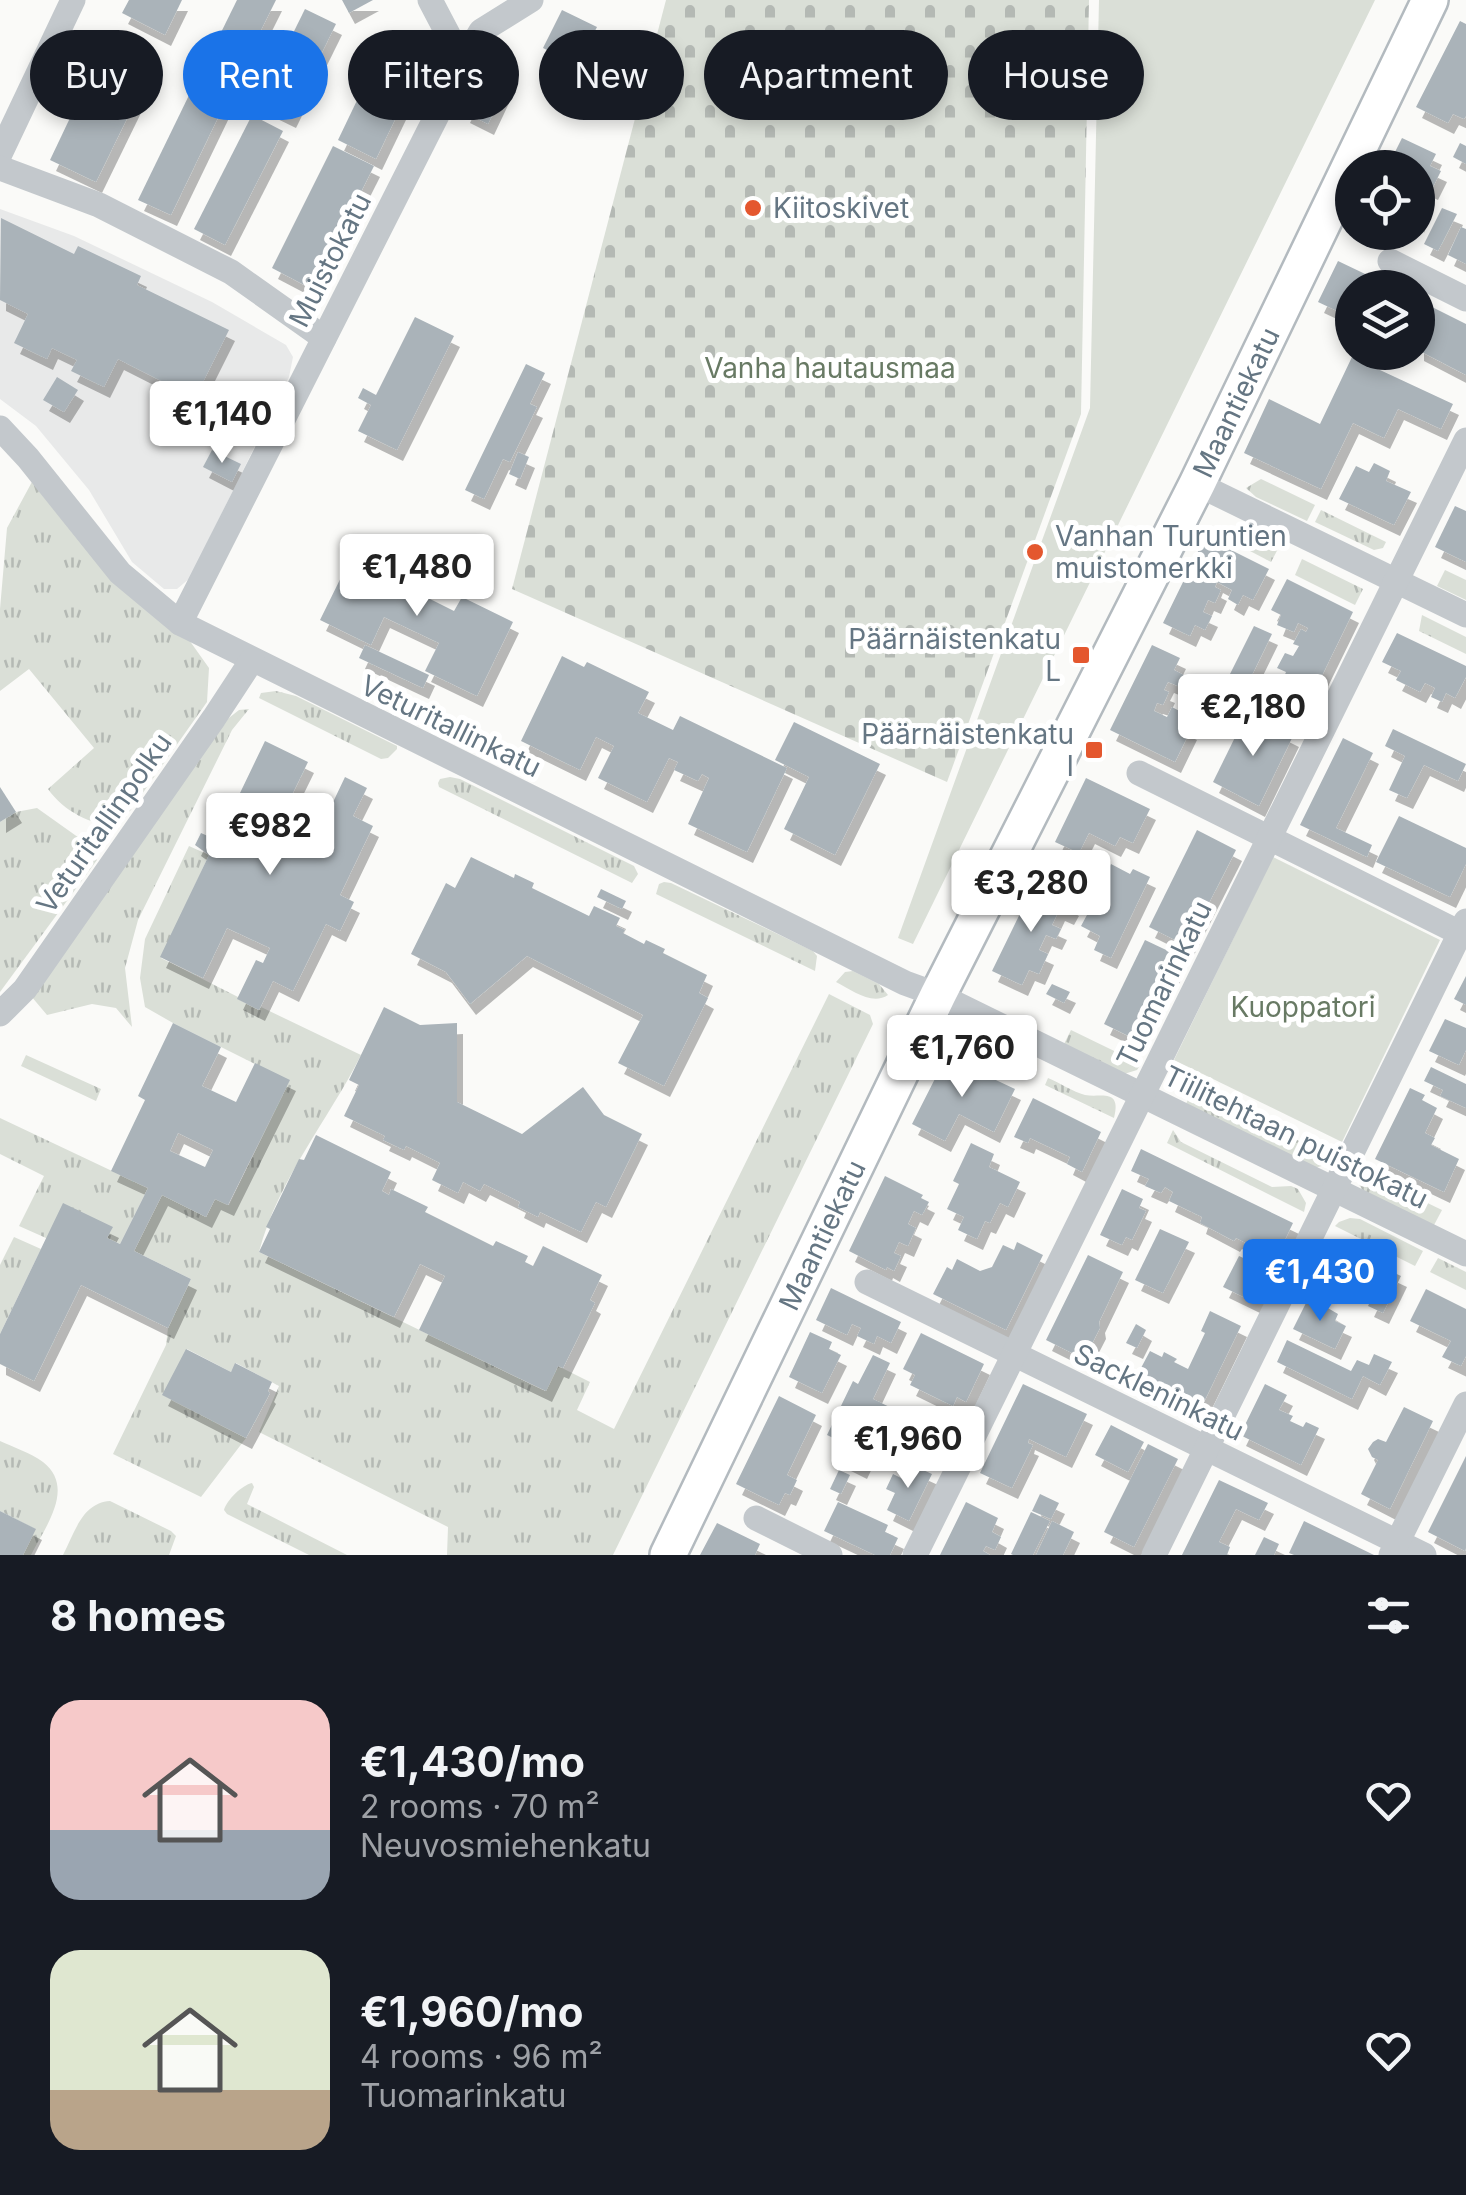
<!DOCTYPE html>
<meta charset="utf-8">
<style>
body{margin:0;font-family:Inter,sans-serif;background:#20242c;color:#f1f3f6;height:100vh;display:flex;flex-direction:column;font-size:38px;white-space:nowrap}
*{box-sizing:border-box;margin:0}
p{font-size:32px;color:#9ea1a6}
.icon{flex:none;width:55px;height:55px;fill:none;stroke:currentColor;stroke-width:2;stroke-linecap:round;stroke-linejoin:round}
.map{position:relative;height:1555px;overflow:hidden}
.side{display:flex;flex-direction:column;background:#171b24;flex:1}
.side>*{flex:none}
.guide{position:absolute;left:30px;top:30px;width:1408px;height:90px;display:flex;gap:20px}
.controls{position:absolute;left:1335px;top:150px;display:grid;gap:20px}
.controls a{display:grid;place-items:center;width:100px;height:100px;border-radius:50%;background:#171b24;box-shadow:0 5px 15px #0003;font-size:50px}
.price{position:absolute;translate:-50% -85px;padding:0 22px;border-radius:10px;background:#fff;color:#222;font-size:32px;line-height:65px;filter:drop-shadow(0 2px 5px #0008)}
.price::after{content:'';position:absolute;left:50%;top:60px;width:30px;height:22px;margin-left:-15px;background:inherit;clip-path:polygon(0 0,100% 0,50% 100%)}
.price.current{background:#1a73e8;color:#fff}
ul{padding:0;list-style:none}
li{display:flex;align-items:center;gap:30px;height:250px;padding:0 50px}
li span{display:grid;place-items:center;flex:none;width:280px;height:200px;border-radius:30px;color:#555}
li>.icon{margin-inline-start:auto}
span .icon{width:120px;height:120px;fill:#fffc;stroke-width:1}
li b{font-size:42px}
h2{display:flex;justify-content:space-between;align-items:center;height:120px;padding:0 50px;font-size:42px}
.tag{padding:0 35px;border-radius:45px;background:#171b24;box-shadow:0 5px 15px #0003;font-size:35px;line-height:90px}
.tag.current{background:#1a73e8;color:#fff}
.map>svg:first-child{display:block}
.built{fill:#e8e9e9}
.grass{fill:url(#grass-tufts)}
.cemetery{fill:url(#cemetery-stones)}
.park{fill:#dadfd7}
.building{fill:#aab3b9;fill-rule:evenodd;filter:url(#shadow)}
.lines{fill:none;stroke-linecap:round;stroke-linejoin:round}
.secondary-casing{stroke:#b3babf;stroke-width:40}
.street{stroke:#c3c8cc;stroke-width:25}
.secondary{stroke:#fff;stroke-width:35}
.poi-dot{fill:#e4572e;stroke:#fff;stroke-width:4}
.labels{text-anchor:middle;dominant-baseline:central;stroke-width:10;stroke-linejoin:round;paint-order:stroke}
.poi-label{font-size:28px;fill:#657683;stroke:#fff;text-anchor:start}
.street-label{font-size:28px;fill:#657683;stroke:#fff}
.park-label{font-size:28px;fill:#687a64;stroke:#fff}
</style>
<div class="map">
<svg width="1466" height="1555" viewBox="0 0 1466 1555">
<defs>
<pattern id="grass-tufts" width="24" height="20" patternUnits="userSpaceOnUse" patternTransform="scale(2.5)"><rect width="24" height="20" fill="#dadfd7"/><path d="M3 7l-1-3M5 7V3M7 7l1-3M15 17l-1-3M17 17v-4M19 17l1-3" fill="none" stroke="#b4b9b4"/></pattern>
<pattern id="cemetery-stones" width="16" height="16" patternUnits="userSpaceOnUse" patternTransform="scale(2.5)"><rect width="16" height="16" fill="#dadfd7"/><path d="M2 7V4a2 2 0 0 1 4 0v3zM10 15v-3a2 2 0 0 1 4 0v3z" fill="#b4b9b4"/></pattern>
<filter id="shadow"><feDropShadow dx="6" dy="11" stdDeviation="0" flood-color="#0004"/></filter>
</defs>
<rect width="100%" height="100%" fill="#fafaf8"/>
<path class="built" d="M0 209 74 236 212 302 286 345 293 357 289 377 190 578 177 589H164L132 562 89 490 36 426 0 399Z"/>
<g class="grass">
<path d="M1261 479 1315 505 1307 521 1256 497 1246 488Z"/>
<path d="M33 480 187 637 209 668 207 702 118 828C91 824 64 812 48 789L94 748 29 669 0 691V609L7 528Z"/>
<path d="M1321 510 1386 542 1383 548 1374 550 1315 522Z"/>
<path d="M1229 526 1243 530 1279 547 1271 562 1229 540Z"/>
<path d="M1302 559 1363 589 1355 605 1295 575Z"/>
<path d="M1445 570 1466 580V600L1437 586Z"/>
<path d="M1422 615 1466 637V654L1419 631Z"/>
<path d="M276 691 296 696 397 746V749L388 758 381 759 259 698 261 693Z"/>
<path d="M249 709 232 730 138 920 125 968 132 1027 116 1008 92 1004 47 1015 31 996 225 721 239 710Z"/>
<path d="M450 777 460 779 634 866 638 874 632 883 439 787 438 783 440 779Z"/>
<path d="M37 808 89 845 97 860 0 992V822L16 812Z"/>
<path d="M189 846 209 855 161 958 238 997V999L259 1010 261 1007 361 1055C328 1121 278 1179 259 1252L545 1391 558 1366 590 1382 577 1410 614 1429 829 994 870 1015 873 1024 613 1555H447L448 1527 259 1432 279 1386 236 1363 231 1372 187 1349 163 1395 246 1438 201 1497 113 1454 166 1345 168 1328 191 1279 134 1251 162 1195 206 1217 215 1199 229 1205 289 1081 173 1023 145 1007 140 978 145 939Z"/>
<path d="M664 882 671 883 813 951 817 956 815 971 656 894 659 884Z"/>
<path d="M853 971 879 984 888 995C872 1006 852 990 836 982L845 972Z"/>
<path d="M1071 1030 1141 1064 1137 1070 1124 1074 1063 1046Z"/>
<path d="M977 1034 988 1038C999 1056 1017 1062 1035 1071L1032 1078 973 1049Z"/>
<path d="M26 1055 101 1089 96 1101 21 1066Z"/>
<path d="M1048 1078C1060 1083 1073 1092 1085 1095 1100 1098 1122 1088 1114 1118L1045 1085Z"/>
<path d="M1193 1089 1332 1157 1328 1164 1315 1168 1185 1106Z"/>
<path d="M0 1118 148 1188 120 1244 107 1238 112 1228 46 1238 19 1226 44 1176 0 1154Z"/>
<path d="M1173 1130 1181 1142 1272 1187 1291 1186 1298 1189 1306 1203 1304 1212 1167 1143Z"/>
<path d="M1359 1170 1442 1210 1433 1227 1366 1194C1359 1187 1356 1180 1359 1170Z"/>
<path d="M1350 1218 1360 1219 1423 1251 1415 1266 1335 1226 1339 1222Z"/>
<path d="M14 1237 41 1249 0 1334V1265Z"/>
<path d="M1438 1258 1466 1272V1290L1430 1272Z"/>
<path d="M0 1441C13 1447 31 1453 43 1462 76 1488 45 1527 31 1555H23L35 1529 0 1511Z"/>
<path d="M252 1483 254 1487 247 1504 347 1555H309L227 1514 224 1510C227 1500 242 1485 252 1483Z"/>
<path d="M110 1501 171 1531 176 1536 169 1555H63C75 1532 82 1503 110 1501Z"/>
</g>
<path class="cemetery" d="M666 0H1089L1081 414 947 782 512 589Z"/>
<g class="park">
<path d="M1099 0H1375L913 944 898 938 1090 408Z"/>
<path d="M1273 857 1440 940 1342 1142 1174 1060Z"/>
</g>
<g class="building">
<path d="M129 0H182L165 35 122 13Z"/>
<path d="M237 0H276L231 90 200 75Z"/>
<path d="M342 0H373L349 13Z"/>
<path d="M305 9 336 24 290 117 259 102Z"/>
<path d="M562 10 597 27 577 65 543 48Z"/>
<path d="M1460 21 1466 24V116L1464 119 1453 114 1448 123 1416 107Z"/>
<path d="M108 38 155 61 96 182 50 160Z"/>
<path d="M385 42 423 61 376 159 338 140Z"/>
<path d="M481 77 505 88 488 124 464 112Z"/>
<path d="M193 87 225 103 171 215 138 200Z"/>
<path d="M252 115 283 131 225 245 194 229Z"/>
<path d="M1402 138 1436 154 1430 166 1441 171 1432 189 1421 184 1418 191V168H1387Z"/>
<path d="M1460 143 1466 146V164L1453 157Z"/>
<path d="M333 146 374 166 312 289 272 268Z"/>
<path d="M1418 196 1427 200 1418 222Z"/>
<path d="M1442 208 1457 214 1438 251 1424 244Z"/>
<path d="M1 218 74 254 78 246 141 276 137 285 229 330 195 398 118 359 104 387 71 371 77 360 52 348 47 359 14 343 28 314 0 300Z"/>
<path d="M1461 227 1466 229V264L1448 255Z"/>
<path d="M1338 261 1384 283 1382 288H1352V318L1318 302Z"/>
<path d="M1418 300 1466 324V375L1418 350Z"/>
<path d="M415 317 454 336 397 450 358 431 371 405 358 398 363 388 376 395Z"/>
<path d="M1352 357 1453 404 1441 429 1398 409 1384 438 1353 423 1321 489 1244 453 1269 399 1320 424Z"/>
<path d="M526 364 545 373 530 404 537 407 510 462 503 459 484 499 465 490Z"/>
<path d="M57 377 78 390 64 412 43 400Z"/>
<path d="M212 450 241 464 232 482 203 467Z"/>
<path d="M518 452 529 457 520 479 509 474Z"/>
<path d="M1374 463 1390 471 1386 481 1411 492 1394 525 1339 499 1356 466 1369 472Z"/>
<path d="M1455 506 1466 511V562L1435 547Z"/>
<path d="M1205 537 1269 569 1253 600 1243 595 1238 605 1228 599 1232 590 1217 582 1215 587 1221 590 1215 603 1208 600 1203 612 1212 616 1205 630 1195 625 1190 636 1163 623Z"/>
<path d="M358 543 408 568 400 584 454 611 462 597 513 622 477 696 425 671 439 643 384 617 371 645 320 620Z"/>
<path d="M1287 579 1353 612 1312 696 1282 682 1286 672 1277 668 1285 653 1293 656 1299 646 1293 644 1301 629 1306 632 1308 628 1298 623 1294 632 1277 625 1281 615 1271 610Z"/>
<path d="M1254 626 1272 634 1231 718 1212 710 1214 707 1200 700 1205 688 1220 694Z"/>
<path d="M1397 633 1466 666V677L1455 698 1446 693 1442 702 1431 697 1435 688 1425 683 1420 692 1396 680 1401 671 1382 662Z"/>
<path d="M365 645 429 675 423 688 359 658Z"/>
<path d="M1152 645 1180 658 1174 670 1184 675 1178 686 1168 682 1164 690 1169 692 1163 705 1157 703 1154 711 1167 717 1172 707 1185 714 1180 724 1191 729 1175 762 1110 730Z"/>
<path d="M562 656 584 667 587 662 649 692 638 713 673 730 680 716 787 768 747 852 688 824 709 778 702 774 698 781 674 770 678 762 669 758 647 802 598 778 614 746 596 737 580 770 521 741Z"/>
<path d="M1247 713 1293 736 1259 806 1213 782Z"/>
<path d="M794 722 880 764 835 855 784 829 809 777 775 760Z"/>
<path d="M1393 729 1466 764 1458 781 1424 765 1407 798 1389 790 1405 756 1385 746Z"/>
<path d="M1343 738 1373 753 1336 828 1372 845 1367 857 1300 825Z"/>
<path d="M265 741 308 762 282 815 325 836 331 822 325 819 345 777 367 788 353 816 373 826 340 895 354 902 340 931 326 924 293 991 273 981 259 1010 237 999 256 960 263 963 270 948 227 928 203 978 160 957 209 855 195 845 201 833 210 837 221 814 228 818Z"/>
<path d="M1086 778 1150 809 1133 843 1120 837 1115 846 1089 833 1079 853 1055 842Z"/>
<path d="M0 787 16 812 0 822Z"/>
<path d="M1399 816 1466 848V864L1450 897 1376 862Z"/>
<path d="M1197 830 1236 850 1187 946 1149 927Z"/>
<path d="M471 857 514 878 515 874 534 883 532 888 589 916 594 906 620 918 616 926 625 930 623 933 644 944 646 940 665 949 663 953 707 975 699 993 708 998 664 1086 618 1063 643 1015 527 956 470 1004 446 972 411 954 446 883 455 888Z"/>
<path d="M1111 864 1130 874 1133 869 1150 877 1111 958 1094 950 1100 936 1081 926 1094 902 1091 901Z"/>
<path d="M1035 883 1065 897 1064 900 1073 905 1068 914 1059 910 1052 925 1061 929 1056 939 1046 935 1039 950 1048 954 1039 974 1029 970 1022 985 992 971Z"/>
<path d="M601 889 626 901 622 909 597 897Z"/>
<path d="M1145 940 1181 957 1139 1041 1104 1024Z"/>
<path d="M1466 976V1005L1454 999Z"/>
<path d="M1052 984 1070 992 1064 1003 1046 994Z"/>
<path d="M384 1007 420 1025 457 1023V1102L510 1128 522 1134 583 1087 604 1115 642 1134 606 1207 596 1202 581 1232 540 1212 538 1217 518 1207 520 1202 484 1184 480 1191 463 1182 458 1193 432 1180 440 1163 406 1146 404 1150 383 1140 385 1136 344 1116 359 1085 349 1080Z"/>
<path d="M1445 1019 1466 1028V1050L1459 1065 1429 1051Z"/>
<path d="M173 1023 221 1047 202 1086 236 1102 255 1063 290 1080 228 1205 215 1199 206 1217 162 1195 134 1251 191 1279 168 1328 81 1285 34 1381 0 1364V1334L63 1203 113 1227 107 1238 120 1244 148 1188 111 1171 145 1100 138 1096ZM178 1133 213 1150 205 1167 170 1151Z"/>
<path d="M949 1058 1015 1089 994 1132 959 1114 945 1141 912 1124 944 1061Z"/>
<path d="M1431 1067 1466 1084V1108L1440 1096 1443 1090 1424 1081Z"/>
<path d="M1410 1088 1425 1095 1422 1100 1437 1108 1425 1133 1435 1138 1431 1145 1459 1159 1444 1192 1375 1159Z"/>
<path d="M1033 1098 1101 1132 1082 1172 1067 1164 1070 1157 1030 1138 1028 1143 1014 1137Z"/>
<path d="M316 1135 391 1172 382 1191 389 1195 391 1189 428 1207 425 1212 493 1246 496 1241 528 1256 525 1262 533 1266 543 1246 602 1275 590 1300 595 1303 563 1368 558 1366 546 1391 419 1330 445 1276 420 1264 394 1317 259 1252 270 1229 266 1227 299 1159 304 1160Z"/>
<path d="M971 1143 994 1154 989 1167 1020 1182 1008 1207 1000 1203 990 1223 985 1221 977 1239 958 1230 964 1217 947 1209 959 1184 953 1181Z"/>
<path d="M1141 1149 1293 1223 1276 1258 1236 1238 1234 1241 1200 1223 1202 1217 1169 1201 1173 1192 1165 1187 1161 1193 1145 1186 1149 1179 1131 1171Z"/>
<path d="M885 1176 923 1195 921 1198 929 1202 922 1215 914 1211 908 1224 916 1228 908 1246 899 1242 894 1253 901 1256 894 1271 887 1267 886 1270 849 1251Z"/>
<path d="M1122 1189 1143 1199 1139 1208 1146 1211 1132 1240 1126 1237 1122 1245 1100 1235Z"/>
<path d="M1160 1229 1189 1242 1163 1293 1135 1280Z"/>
<path d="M1017 1242 1043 1255 1006 1330 933 1294 947 1267 952 1270 957 1259 980 1271 992 1267 1003 1245 1014 1250Z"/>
<path d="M1336 1244 1359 1256 1347 1280 1339 1276 1333 1290 1317 1282Z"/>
<path d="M1088 1255 1123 1272 1099 1322 1100 1328 1084 1359 1046 1340Z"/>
<path d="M1239 1256 1270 1270 1254 1302 1223 1287Z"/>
<path d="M1386 1269 1401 1276 1383 1313 1368 1306Z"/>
<path d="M831 1288 901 1322 891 1343 877 1336 874 1344 857 1336 861 1328 852 1324 847 1335 816 1320Z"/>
<path d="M1426 1289 1466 1309V1356L1461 1366 1442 1357 1451 1341 1410 1321Z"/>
<path d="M1309 1297 1338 1314 1335 1321 1346 1326 1335 1349 1293 1329Z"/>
<path d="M1210 1311 1241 1326 1197 1416 1133 1383 1150 1351 1162 1357 1164 1352 1177 1359 1174 1362 1188 1369 1205 1333 1201 1331Z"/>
<path d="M1136 1324 1146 1330 1137 1348 1126 1343Z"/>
<path d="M810 1332 832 1342 829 1349 841 1355 822 1393 789 1377Z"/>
<path d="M921 1333 984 1364 966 1402 957 1397 953 1406 910 1385 915 1375 903 1369Z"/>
<path d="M1287 1340 1351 1371 1357 1360 1369 1365 1374 1354 1392 1362 1380 1385 1363 1376 1352 1399 1277 1362Z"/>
<path d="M186 1349 231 1372 235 1363 272 1382 268 1391 270 1393 246 1438 162 1395Z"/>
<path d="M873 1355 890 1363 873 1399 902 1413 884 1453 871 1447 861 1468 843 1459 850 1446 827 1435 853 1381 858 1384Z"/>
<path d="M1023 1384 1087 1414 1066 1457 1029 1439 1028 1443 1033 1445 1012 1488 980 1473Z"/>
<path d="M1265 1384 1287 1395 1279 1410 1293 1416 1290 1421 1303 1427 1306 1422 1319 1428 1301 1465 1240 1435Z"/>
<path d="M779 1396 816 1415 787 1475 797 1480 790 1495 785 1493 779 1505 736 1484Z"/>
<path d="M1404 1407 1433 1421 1390 1509 1361 1494 1378 1460 1372 1457 1368 1449 1373 1442 1378 1439 1386 1442Z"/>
<path d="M1111 1425 1144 1442 1128 1472 1095 1455Z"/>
<path d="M1148 1444 1178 1459 1134 1547 1104 1532Z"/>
<path d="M1466 1456V1548L1465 1551 1428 1532Z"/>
<path d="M910 1464 932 1474 909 1521 887 1510 895 1493 886 1489 893 1474 903 1479Z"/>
<path d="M839 1470 850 1475 841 1494 830 1489Z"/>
<path d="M1219 1480 1268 1503 1259 1520 1236 1509 1219 1542 1230 1547 1227 1555H1182Z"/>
<path d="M1040 1494 1059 1503 1051 1519 1032 1511Z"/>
<path d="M838 1502 888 1525 885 1532 898 1538 890 1555H875L824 1531Z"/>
<path d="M966 1502 998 1518 992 1532 1001 1537 995 1550 986 1546 983 1551 990 1555H940Z"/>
<path d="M0 1511 36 1529 23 1555H0Z"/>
<path d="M1031 1512 1050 1521 1033 1555H1013L1011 1554Z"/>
<path d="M1052 1521 1074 1532 1063 1555H1036Z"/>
<path d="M1304 1521 1374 1555H1294L1289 1553Z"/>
<path d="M717 1523 760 1544 755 1555H700Z"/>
<path d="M1264 1537 1279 1544 1274 1555H1255Z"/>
</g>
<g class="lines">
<g class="secondary-casing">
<g id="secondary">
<path id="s1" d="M668 1555 938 995 1197 484 1430 0"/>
</g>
</g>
<g class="street">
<path d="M430 0 463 63"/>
<path d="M0 154 73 0"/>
<path d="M0 168 99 205 231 272 324 338"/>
<path d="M1390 261 1466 299"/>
<path d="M0 428 28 458 120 573 180 623 905 983 938 995 1466 1254"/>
<path d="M1197 484 1466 615"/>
<path d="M180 623 471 48 481 31 531 0"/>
<path d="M1139 773 1466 936"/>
<path d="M0 1014 25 989 214 718 252 660"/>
<path d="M867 1282 1424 1555"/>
<path d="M756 1518 830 1555"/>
<path d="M915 1555 1466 440"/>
<path d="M1154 1555 1466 921"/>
<path d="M1391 1555 1466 1404"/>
</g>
<use href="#secondary" class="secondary"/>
</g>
<g class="poi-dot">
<circle cx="753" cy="208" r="10"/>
<circle cx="1035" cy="552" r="10"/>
<rect x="1071" y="645" width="20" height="20" rx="5"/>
<rect x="1084" y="740" width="20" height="20" rx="5"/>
</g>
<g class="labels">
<g class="poi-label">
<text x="773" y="208">Kiitoskivet</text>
<text x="1055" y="536">Vanhan Turuntien<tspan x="1055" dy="32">muistomerkki</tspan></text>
<text x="1061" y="639" text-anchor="end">Päärnäistenkatu<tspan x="1061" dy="32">L</tspan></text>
<text x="1074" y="734" text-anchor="end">Päärnäistenkatu<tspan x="1074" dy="32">I</tspan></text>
</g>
<g class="street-label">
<text transform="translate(330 260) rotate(-63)">Muistokatu</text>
<text stroke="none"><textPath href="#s1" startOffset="1285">Maantiekatu</textPath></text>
<text transform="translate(451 726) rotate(26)">Veturitallinkatu</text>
<text transform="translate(104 823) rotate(-55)">Veturitallinpolku</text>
<text transform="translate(1164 984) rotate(-64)">Tuomarinkatu</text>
<text transform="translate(1296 1137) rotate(26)">Tiilitehtaan puistokatu</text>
<text stroke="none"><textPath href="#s1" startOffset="355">Maantiekatu</textPath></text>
<text transform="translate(1159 1392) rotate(26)">Sackleninkatu</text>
</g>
<g class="park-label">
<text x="830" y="368">Vanha hautausmaa</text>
<text x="1303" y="1007">Kuoppatori</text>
</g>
</g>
</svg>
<div class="controls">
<a><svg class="icon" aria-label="locate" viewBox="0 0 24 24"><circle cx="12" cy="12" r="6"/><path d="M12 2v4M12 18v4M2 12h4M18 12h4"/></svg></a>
<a><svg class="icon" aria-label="layers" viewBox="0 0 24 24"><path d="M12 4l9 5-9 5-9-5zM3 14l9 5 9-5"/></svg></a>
</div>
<b class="price" style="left:222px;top:466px">€1,140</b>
<b class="price" style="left:417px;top:619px">€1,480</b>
<b class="price" style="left:1253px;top:759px">€2,180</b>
<b class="price" style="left:270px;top:878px">€982</b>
<b class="price" style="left:1031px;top:935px">€3,280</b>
<b class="price" style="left:962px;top:1100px">€1,760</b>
<b class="price current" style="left:1320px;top:1324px">€1,430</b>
<b class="price" style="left:908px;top:1491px">€1,960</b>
<div class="guide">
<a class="tag">Buy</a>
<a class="tag current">Rent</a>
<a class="tag">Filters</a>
<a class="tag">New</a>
<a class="tag">Apartment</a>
<a class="tag">House</a>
</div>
</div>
<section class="side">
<h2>8 homes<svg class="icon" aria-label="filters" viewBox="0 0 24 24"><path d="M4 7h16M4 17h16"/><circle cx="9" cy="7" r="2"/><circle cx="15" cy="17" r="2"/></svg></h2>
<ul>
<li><span style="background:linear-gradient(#f6c9c9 65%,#9aa5b1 0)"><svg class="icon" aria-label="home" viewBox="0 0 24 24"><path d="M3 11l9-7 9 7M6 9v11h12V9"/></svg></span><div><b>€1,430/mo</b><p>2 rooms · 70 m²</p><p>Neuvosmiehenkatu</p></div><svg class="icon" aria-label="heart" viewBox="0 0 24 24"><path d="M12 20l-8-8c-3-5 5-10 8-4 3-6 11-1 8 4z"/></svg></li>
<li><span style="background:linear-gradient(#dfe7d0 70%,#b9a48a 0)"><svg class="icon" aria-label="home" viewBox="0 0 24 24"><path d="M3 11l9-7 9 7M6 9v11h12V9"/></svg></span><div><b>€1,960/mo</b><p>4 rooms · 96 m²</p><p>Tuomarinkatu</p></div><svg class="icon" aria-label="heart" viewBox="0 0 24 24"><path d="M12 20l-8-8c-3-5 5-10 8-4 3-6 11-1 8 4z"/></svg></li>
</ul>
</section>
